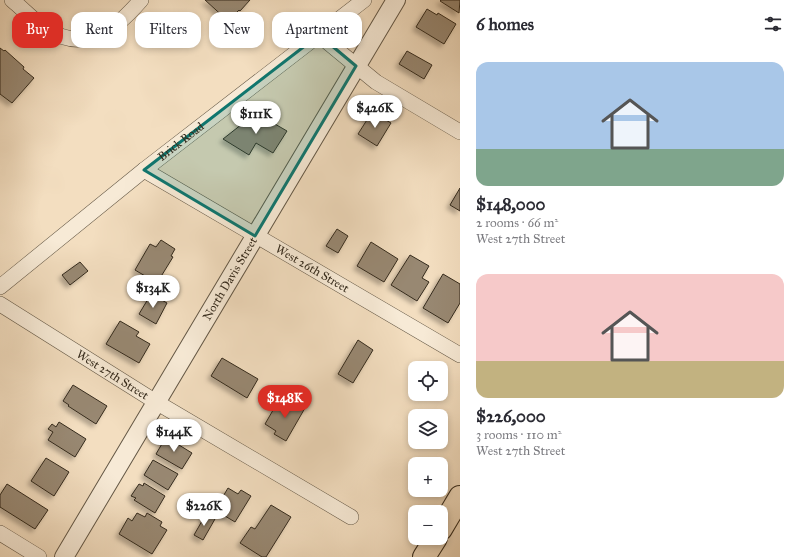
<!DOCTYPE html>
<meta charset="utf-8">
<style>
body{margin:0;font-family:"IM FELL Great Primer",serif;background:#f7f7f7;color:#2b2b33;height:100vh;display:flex;flex-direction:column;font-size:15px;white-space:nowrap}
*{box-sizing:border-box;margin:0}
p{font-size:13px;color:#7c7c81}
.icon{flex:none;width:22px;height:22px;fill:none;stroke:currentColor;stroke-width:2;stroke-linecap:round;stroke-linejoin:round}
.map{position:relative;flex:1;overflow:hidden}
.side{display:flex;flex-direction:column;background:#fff;width:340px}
.side>*{flex:none}
.hud{position:absolute;left:12px;top:12px;width:380px;height:36px;display:flex;gap:8px}
.buttons{position:absolute;left:408px;top:361px;display:grid;gap:8px}
.buttons a{display:grid;place-items:center;width:40px;height:40px;border-radius:8px;background:#fff;box-shadow:0 2px 6px #0003;font-size:20px}
.price{position:absolute;translate:-50% -34px;padding:0 9px;border-radius:14px;background:#fff;color:#222;font-size:13px;line-height:26px;filter:drop-shadow(0 1px 2px #0008)}
.price::after{content:'';position:absolute;left:50%;top:24px;width:12px;height:9px;margin-left:-6px;background:inherit;clip-path:polygon(0 0,100% 0,50% 100%)}
.price.current{background:#d93025;color:#fff}
ul{padding:0;list-style:none}
li{display:grid;align-content:center;gap:8px;height:212px;padding:0 16px}
li span{display:grid;place-items:center;height:124px;border-radius:12px;color:#555}
li>.icon{margin-inline-start:auto}
span .icon{width:72px;height:72px;fill:#fffc;stroke-width:1}
li b{font-size:17px}
h2{display:flex;justify-content:space-between;align-items:center;height:48px;padding:0 16px;font-size:17px}
.tag{padding:0 14px;border-radius:12px;background:#fff;box-shadow:0 2px 6px #0003;font-size:14px;line-height:36px}
.tag.current{background:#d93025;color:#fff}
main{display:flex;flex:1;min-height:0}
.map>svg:first-child{display:block}
.building{fill:#988872;stroke:#352b1d;filter:url(#shadow)}
.lines{fill:none;stroke-linecap:round;stroke-linejoin:round}
.minor-casing{stroke:#645846;stroke-width:16}
.tertiary-casing{stroke:#645846;stroke-width:20}
.motorway-casing{stroke:#352b1d;stroke-width:24}
.minor{stroke:#f7ead6;stroke-width:15}
.tertiary{stroke:#f7ead6;stroke-width:18}
.motorway{stroke:#f3dec0;stroke-width:22}
.marked{fill:#0f766e;fill-opacity:0.2;stroke:#0f766e;stroke-width:3;stroke-linejoin:round}
.labels{text-anchor:middle;dominant-baseline:central;stroke-width:3.5;stroke-linejoin:round;paint-order:stroke}
.street-label{font-size:12px;fill:#352b1d;stroke:#f7ead6}
</style>
<main>
<div class="map">
<svg width="460" height="557" viewBox="0 0 460 557">
<defs>
<filter id="shadow"><feDropShadow dx="-3.5" dy="3.5" stdDeviation="2" flood-color="#0004"/></filter>
</defs>
<rect width="100%" height="100%" fill="#f3dec0"/>
<filter id="stains"><feTurbulence type="fractalNoise" baseFrequency=".005" numOctaves="4"/><feColorMatrix values="0 0 0 0 .2 0 0 0 0 .09 0 0 0 0 .02 0 0 0 .5 -.17"/></filter>
<radialGradient id="worn" r=".72"><stop offset=".6" stop-color="#630" stop-opacity="0"/><stop offset="1" stop-color="#630" stop-opacity=".3"/></radialGradient>
<g class="building">
<path d="M205 0H250L240 11 239 10 232 17 231 16 227 20Z"/>
<path d="M441 0H460L459 13 440 1Z"/>
<path d="M427 9 437 15 438 13 456 24 444 44 416 27Z"/>
<path d="M0 48 4 51 5 50 24 67 23 69 34 78 12 103 0 94Z"/>
<path d="M407 51 432 65 424 79 399 64Z"/>
<path d="M372 112 391 123 377 146 358 134Z"/>
<path d="M256 113 287 131 273 153 256 143 249 155 223 139Z"/>
<path d="M460 188V211L450 205Z"/>
<path d="M337 229 348 236 338 253 326 246Z"/>
<path d="M161 240 175 249 171 256 173 257 157 283 135 270 150 244 156 247Z"/>
<path d="M371 242 398 259 384 282 357 266Z"/>
<path d="M410 255 429 266 422 278 429 282 417 301 391 285Z"/>
<path d="M80 262 88 271 70 285 62 275Z"/>
<path d="M443 274 460 284V303L448 323 423 308Z"/>
<path d="M151 294 167 303 156 324 139 314Z"/>
<path d="M120 321 139 332 136 336 150 344 139 363 106 344Z"/>
<path d="M358 340 373 350 353 383 338 374Z"/>
<path d="M222 358 258 379 247 398 211 376Z"/>
<path d="M73 385 107 406 96 424 68 406 69 405 63 401Z"/>
<path d="M290 399 305 408 286 441 274 434 276 431 265 424 276 405 283 410Z"/>
<path d="M59 422 86 439 75 457 48 440 53 432 48 429 52 424 56 427Z"/>
<path d="M166 437 192 453 182 469 156 454Z"/>
<path d="M46 458 69 472 54 496 31 481Z"/>
<path d="M153 460 178 474 168 490 144 475Z"/>
<path d="M144 483 165 496 155 513 134 500 136 498 131 496 139 484 143 486Z"/>
<path d="M7 484 48 510 35 529 0 507V495Z"/>
<path d="M228 488 238 494 241 490 251 496 235 522 215 510Z"/>
<path d="M271 505 291 517 266 557H262L240 543 251 527 255 529Z"/>
<path d="M137 513 145 517 147 513 162 522 160 526 167 530 152 554 119 534 128 518 132 521Z"/>
<path d="M206 514 215 519 203 540 194 535Z"/>
</g>
<g class="lines">
<g class="minor-casing">
<g id="minor">
<path d="M12 0C23 9 34 21 45 28 86 55 115 30 141 0"/>
<path d="M319 35 376 82 460 132"/>
<path id="s1" d="M144 170 460 355"/>
<path id="s2" d="M0 287 144 170 364 0"/>
<path id="s3" d="M0 304 156 402 351 517"/>
<path d="M0 533 39 557"/>
</g>
</g>
<g class="tertiary-casing">
<g id="tertiary">
<path id="s4" d="M64 557 396 0"/>
</g>
</g>
<g class="motorway-casing">
<g id="motorway">
<path d="M441 529 460 497"/>
<path d="M424 557 436 538"/>
</g>
</g>
<use href="#minor" class="minor"/>
<use href="#tertiary" class="tertiary"/>
<use href="#motorway" class="motorway"/>
</g>
<path class="marked" d="M319 35 356 66 255 236 144 170Z"/>
<g class="labels">
<g class="street-label">
<text stroke="none"><textPath href="#s2" startOffset="232">Brick Road</textPath></text>
<text stroke="none"><textPath href="#s1" startOffset="195">West 26th Street</textPath></text>
<text stroke="none"><textPath href="#s4" startOffset="324">North Davis Street</textPath></text>
<text stroke="none"><textPath href="#s3" startOffset="133">West 27th Street</textPath></text>
</g>
</g>
<rect width="100%" height="100%" filter="url(#stains)"/>
<rect width="100%" height="100%" fill="url(#worn)"/>
</svg>
<div class="buttons">
<a><svg class="icon" aria-label="locate" viewBox="0 0 24 24"><circle cx="12" cy="12" r="6"/><path d="M12 2v4M12 18v4M2 12h4M18 12h4"/></svg></a>
<a><svg class="icon" aria-label="layers" viewBox="0 0 24 24"><path d="M12 4l9 5-9 5-9-5zM3 14l9 5 9-5"/></svg></a>
<a>+</a>
<a>−</a>
</div>
<b class="price" style="left:375px;top:129px">$426K</b>
<b class="price" style="left:256px;top:135px">$111K</b>
<b class="price" style="left:153px;top:309px">$134K</b>
<b class="price current" style="left:285px;top:419px">$148K</b>
<b class="price" style="left:174px;top:453px">$144K</b>
<b class="price" style="left:204px;top:527px">$226K</b>
<div class="hud">
<a class="tag current">Buy</a>
<a class="tag">Rent</a>
<a class="tag">Filters</a>
<a class="tag">New</a>
<a class="tag">Apartment</a>
</div>
</div>
<section class="side">
<h2>6 homes<svg class="icon" aria-label="filters" viewBox="0 0 24 24"><path d="M4 7h16M4 17h16"/><circle cx="9" cy="7" r="2"/><circle cx="15" cy="17" r="2"/></svg></h2>
<ul>
<li><span style="background:linear-gradient(#a9c7e8 70%,#7fa58c 0)"><svg class="icon" aria-label="home" viewBox="0 0 24 24"><path d="M3 11l9-7 9 7M6 9v11h12V9"/></svg></span><div><b>$148,000</b><p>2 rooms · 66 m²</p><p>West 27th Street</p></div></li>
<li><span style="background:linear-gradient(#f6c9c9 70%,#c2b280 0)"><svg class="icon" aria-label="home" viewBox="0 0 24 24"><path d="M3 11l9-7 9 7M6 9v11h12V9"/></svg></span><div><b>$226,000</b><p>3 rooms · 110 m²</p><p>West 27th Street</p></div></li>
</ul>
</section>
</main>
